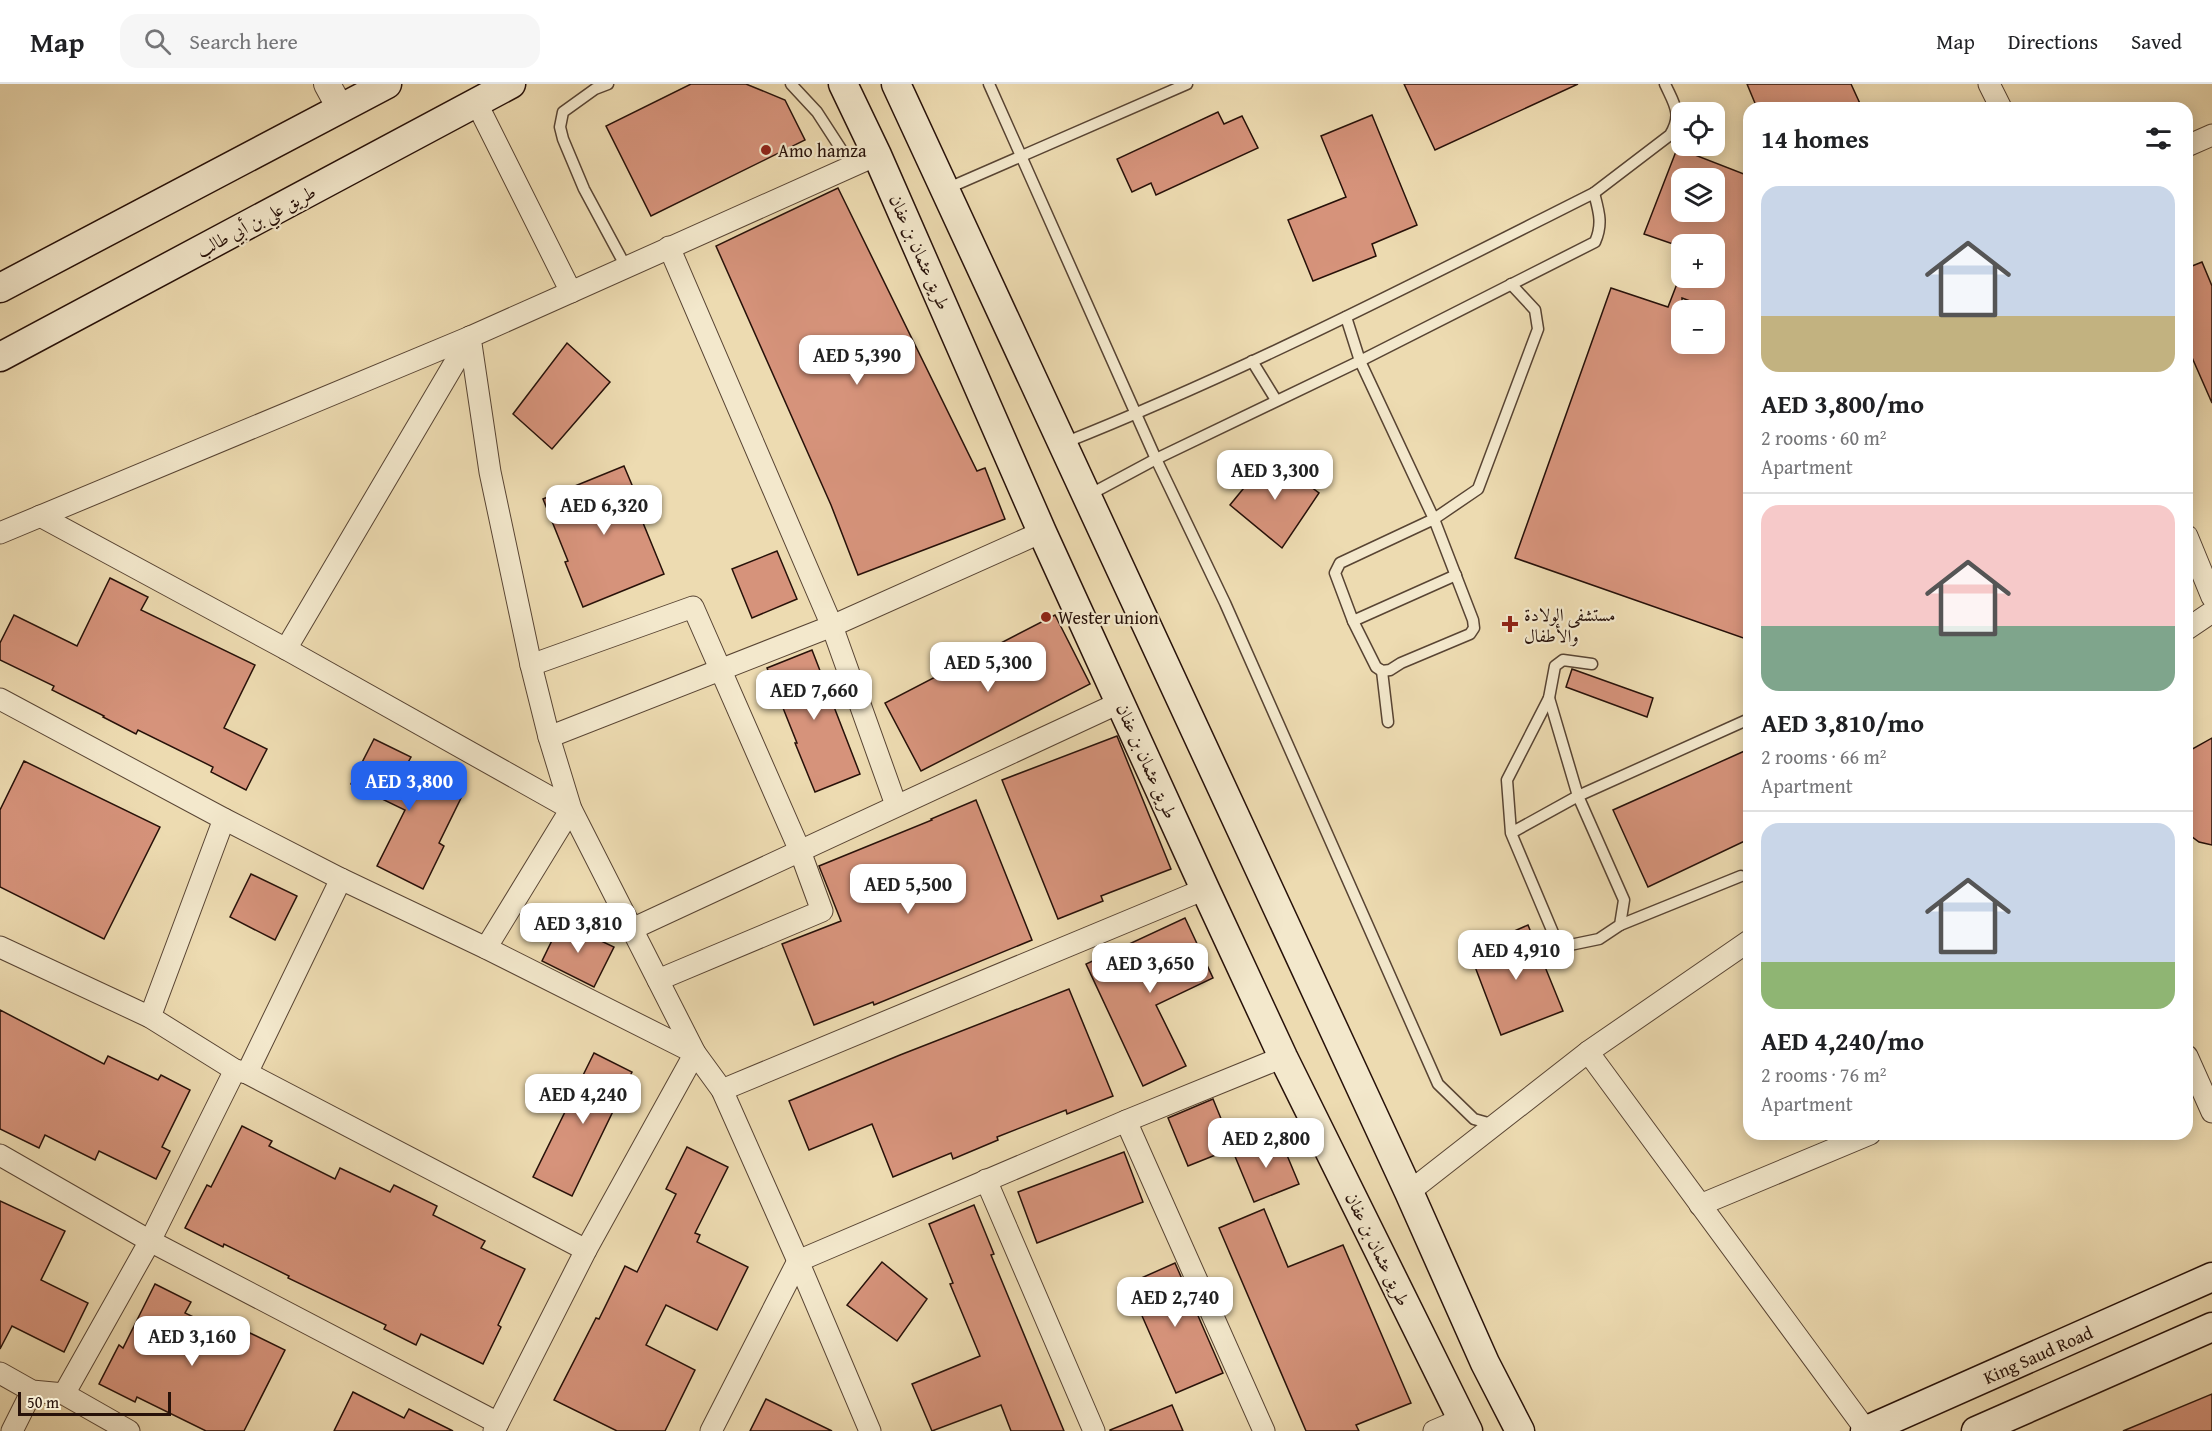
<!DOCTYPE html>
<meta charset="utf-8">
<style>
body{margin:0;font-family:"Gentium Book Plus",Amiri,serif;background:#f6f6f6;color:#202124;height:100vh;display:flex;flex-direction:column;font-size:22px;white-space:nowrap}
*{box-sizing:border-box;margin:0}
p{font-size:20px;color:#757577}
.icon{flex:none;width:33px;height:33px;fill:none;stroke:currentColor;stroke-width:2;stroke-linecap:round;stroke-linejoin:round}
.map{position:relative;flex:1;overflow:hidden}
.drawer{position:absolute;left:1743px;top:18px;width:450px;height:1038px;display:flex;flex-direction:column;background:#fff;border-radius:18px;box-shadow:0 3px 15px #0003}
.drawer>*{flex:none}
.controls{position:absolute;left:1671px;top:18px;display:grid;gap:12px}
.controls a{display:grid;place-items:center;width:54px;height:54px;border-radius:12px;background:#fff;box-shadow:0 3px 15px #0003;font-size:30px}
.scale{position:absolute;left:18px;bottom:15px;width:153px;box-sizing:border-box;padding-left:6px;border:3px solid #271109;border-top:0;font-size:16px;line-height:21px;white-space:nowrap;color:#271109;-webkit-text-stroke:4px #f3e8cc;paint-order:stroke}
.price{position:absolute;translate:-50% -51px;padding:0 14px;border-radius:12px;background:#fff;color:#222;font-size:20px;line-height:39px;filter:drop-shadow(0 2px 3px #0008)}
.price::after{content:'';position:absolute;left:50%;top:36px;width:18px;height:14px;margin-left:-9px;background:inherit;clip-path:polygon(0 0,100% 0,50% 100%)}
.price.selected{background:#2563eb;color:#fff}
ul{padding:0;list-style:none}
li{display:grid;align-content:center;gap:12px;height:318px;padding:0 18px}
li+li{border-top:2px solid #e0e0e0}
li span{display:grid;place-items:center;height:186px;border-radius:18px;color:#555}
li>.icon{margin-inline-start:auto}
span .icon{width:108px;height:108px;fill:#fffc;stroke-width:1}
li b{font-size:26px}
h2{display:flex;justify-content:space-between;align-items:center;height:72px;padding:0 18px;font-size:26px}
header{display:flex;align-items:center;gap:36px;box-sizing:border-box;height:84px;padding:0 30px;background:#fff;border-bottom:2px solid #e0e0e0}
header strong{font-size:28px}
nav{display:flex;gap:33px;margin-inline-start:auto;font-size:21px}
.search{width:420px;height:54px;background:#f6f6f6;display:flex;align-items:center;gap:15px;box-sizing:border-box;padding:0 21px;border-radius:18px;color:#757577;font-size:22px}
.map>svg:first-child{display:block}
.building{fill:#d6937b;stroke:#271109;stroke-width:1.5;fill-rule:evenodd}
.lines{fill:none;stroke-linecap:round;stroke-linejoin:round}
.service-casing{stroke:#584433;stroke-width:13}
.minor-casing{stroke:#584433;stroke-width:23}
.tertiary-casing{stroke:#584433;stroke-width:28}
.secondary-casing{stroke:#271109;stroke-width:31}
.service{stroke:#f3e8cc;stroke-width:10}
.minor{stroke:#f3e8cc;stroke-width:21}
.tertiary{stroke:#f3e8cc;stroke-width:26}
.secondary{stroke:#f3e8cc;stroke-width:28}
.poi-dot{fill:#8f2418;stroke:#f3e8cc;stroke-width:2}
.labels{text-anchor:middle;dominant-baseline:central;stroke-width:4.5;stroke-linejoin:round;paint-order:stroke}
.poi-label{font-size:18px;fill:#271109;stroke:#f3e8cc;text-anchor:start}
.street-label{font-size:18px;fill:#271109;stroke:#f3e8cc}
</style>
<header>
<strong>Map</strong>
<div class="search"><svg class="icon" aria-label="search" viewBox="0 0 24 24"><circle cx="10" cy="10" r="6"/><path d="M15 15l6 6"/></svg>Search here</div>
<nav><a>Map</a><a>Directions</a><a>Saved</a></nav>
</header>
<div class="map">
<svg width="2212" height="1347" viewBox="0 0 2212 1347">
<rect width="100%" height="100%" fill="#eddbb1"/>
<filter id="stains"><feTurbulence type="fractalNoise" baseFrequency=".00333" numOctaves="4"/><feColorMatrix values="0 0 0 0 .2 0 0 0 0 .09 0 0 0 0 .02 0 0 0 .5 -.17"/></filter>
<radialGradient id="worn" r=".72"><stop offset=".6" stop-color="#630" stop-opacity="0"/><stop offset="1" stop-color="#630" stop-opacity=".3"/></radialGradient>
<g class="building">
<path d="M691 0H746L785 16 805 56 651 132 606 42Z"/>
<path d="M1404 0H1578L1435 66Z"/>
<path d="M1747 0H1851L1862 24H1757Z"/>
<path d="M1218 28 1224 40 1242 32 1258 64 1156 111 1151 99 1132 108 1117 75Z"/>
<path d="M1372 31 1417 141 1372 160 1376 172 1313 197 1288 136 1346 113 1321 52Z"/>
<path d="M1680 57 1682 66 1749 92V556L1515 474 1611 204 1668 223 1680 192 1714 194V160H1673L1644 150ZM1682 94H1714V128H1682ZM1682 214 1714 226V260H1682Z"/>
<path d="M838 104 977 387 985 384 1005 435 858 491 831 421 716 162Z"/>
<path d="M2202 178 2212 202V319L2187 262V184Z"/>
<path d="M567 259 610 298 552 365 513 330Z"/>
<path d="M1270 372 1319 409 1282 464 1230 421Z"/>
<path d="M624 382 643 427 639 429 664 490 583 523 565 478 568 477 543 415Z"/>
<path d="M777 467 797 515 752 534 732 485Z"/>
<path d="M110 494 148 513 141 526 255 581 224 644 267 665 246 706 211 688 213 683 138 646 136 650 103 633 104 632 52 606 54 602 0 576V559L14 531 77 562Z"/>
<path d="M1055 531 1090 600 921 687 885 619Z"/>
<path d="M812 566 860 690 815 708 795 659H797L767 584Z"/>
<path d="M1572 585 1653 614 1647 633 1566 603Z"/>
<path d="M1117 652 1171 785 1101 812 1103 817 1058 835 1002 696Z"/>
<path d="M2212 654V761L2199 758 2187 749V668Z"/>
<path d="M374 655 411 673 406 682 463 710 439 759 444 762 423 805 377 782 405 726 351 700Z"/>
<path d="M1749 665V755L1648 803 1613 726Z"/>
<path d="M24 677 160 743 104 855 0 803V726Z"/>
<path d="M976 716 1032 856 874 921 873 918 814 941 782 860 841 837 819 782 932 736 931 735Z"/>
<path d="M251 790 297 812 275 856 230 833Z"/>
<path d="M1185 834 1213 894 1156 921 1186 982 1143 1002 1086 880Z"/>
<path d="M561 838 614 863 594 903 542 877Z"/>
<path d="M1528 841 1563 927 1501 951 1469 867Z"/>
<path d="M1069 905 1113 1012 1067 1030 1066 1026 997 1053 998 1056 953 1075 951 1069 893 1093 872 1040 809 1066 789 1017 900 971Z"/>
<path d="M0 926 104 980 108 972 158 996 161 991 190 1006 162 1063 170 1067 156 1095 99 1067 95 1076 45 1051 39 1064 0 1045Z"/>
<path d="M594 969 632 988 572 1112 533 1093Z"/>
<path d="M1213 1015 1233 1064 1188 1082 1168 1034Z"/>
<path d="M242 1042 272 1057 269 1062 335 1095 340 1084 390 1108 394 1101 437 1122 433 1131 485 1157 481 1164 525 1185 498 1241 501 1243 483 1280 421 1250 416 1261 384 1245 386 1241 288 1194 289 1192 224 1160 223 1163 185 1144 207 1101 211 1103Z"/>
<path d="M1279 1052 1299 1100 1254 1118 1234 1070Z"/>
<path d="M687 1063 728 1083 695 1149 700 1151 697 1158 748 1183 717 1246 666 1221 646 1261 695 1286 665 1347H617L554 1316 596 1234 599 1235 625 1182 637 1188 676 1110 666 1105Z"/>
<path d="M1124 1068 1143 1118 1037 1159 1018 1108Z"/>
<path d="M0 1117 65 1147 41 1196 88 1219 64 1268 12 1242 0 1265Z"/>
<path d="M974 1121 994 1170 991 1171 1064 1347H1011L1001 1321 932 1347 912 1300 980 1272 950 1200 953 1199 929 1140Z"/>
<path d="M1264 1125 1288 1183 1343 1161 1411 1319 1356 1341 1359 1347H1306L1219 1144Z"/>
<path d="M882 1178 927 1215 897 1257 847 1221Z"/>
<path d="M1175 1179 1223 1289 1176 1309 1128 1200Z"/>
<path d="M155 1200 191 1218 185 1229 245 1258 250 1249 285 1266 244 1347H206L137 1313 135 1318 99 1300 119 1261 123 1264Z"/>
<path d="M353 1308 404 1334 409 1325 453 1347H334Z"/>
<path d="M2212 1310V1347H2123Z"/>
<path d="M766 1315 832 1347H750Z"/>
<path d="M1172 1321 1183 1347H1110V1346Z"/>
</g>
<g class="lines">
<g class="service-casing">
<g id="service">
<path d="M608 0 595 5 563 28 560 43 563 55 584 105 626 183"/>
<path d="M791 0 817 28 852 82"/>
<path d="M989 0 1156 375 1225 519 1438 1000 1474 1035 1495 1041"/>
<path d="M946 105 1187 0"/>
<path d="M1594 109 1670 51C1683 30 1674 20 1665 0"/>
<path d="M1346 233 1360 277 1434 435 1473 536 1474 544 1470 550 1401 579 1390 586 1382 587 1376 583 1353 537 1335 489 1340 479 1434 435 1478 405 1538 245 1535 226 1511 200"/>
<path d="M1252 277 1276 316"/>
<path d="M1064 359C1245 287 1419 197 1594 109 1599 128 1603 140 1595 158L1360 277 1156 375 1087 412"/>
<path d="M1353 537 1456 491"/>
<path d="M1382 587 1388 638"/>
<path d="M1549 614 1578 712 1749 635"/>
<path d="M1511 749 1578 712 1624 816 1620 841 1599 855 1570 861 1554 851 1511 749 1507 696 1549 614 1555 582 1563 576 1592 580"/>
<path d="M1620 841 1741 792"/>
</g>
</g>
<g class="minor-casing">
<g id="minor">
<path d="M1989 0 2001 24"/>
<path d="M477 20 571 208 470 253 490 388 531 581 549 653 571 725 695 969 722 1006 798 1177 870 1347"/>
<path d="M2187 62 2212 51"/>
<path d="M669 163 832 542 896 721"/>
<path d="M571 208 877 71"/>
<path d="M40 432 286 565 571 725 486 864"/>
<path d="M0 449 470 253"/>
<path d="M2187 452 2212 513"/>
<path d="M2187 545 2212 528"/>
<path d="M286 565 470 253"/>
<path d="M531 581 693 523 800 767 822 827 658 896"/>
<path d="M0 615 224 735 341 795 486 864 695 969 586 1166 494 1347"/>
<path d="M549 653 832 542 1042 448"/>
<path d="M632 845 1121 618"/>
<path d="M0 863 150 933 235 986 247 989 586 1166"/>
<path d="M150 933 224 735"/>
<path d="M1588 968 1866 1346"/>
<path d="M2187 972 2212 1028"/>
<path d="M247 989 341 795"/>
<path d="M722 1006 1205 805"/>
<path d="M1126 1037 1264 1347"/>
<path d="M0 1071 150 1157 498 1339"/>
<path d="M986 1096 1094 1347"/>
<path d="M1409 1108 1588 968 1749 857"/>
<path d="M1700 1121 1870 1050"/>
<path d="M0 1289 32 1307 64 1310 129 1347"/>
<path d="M64 1310 150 1157 235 986"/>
<path d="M12 1347 32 1307"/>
<path d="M711 1347 798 1177 1126 1037 1283 973"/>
<path d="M1434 1347 1462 1335"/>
</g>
</g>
<g class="tertiary-casing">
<path id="tertiary" d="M327 0 340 24"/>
</g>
<g class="secondary-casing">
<g id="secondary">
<path d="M843 0 877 71 1042 448 1205 805 1283 973 1468 1347"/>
<path d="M896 0 1409 1108 1485 1279 1520 1347"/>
<path d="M0 204 387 0"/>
<path d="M0 273 511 0"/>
<path id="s1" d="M1865 1347 2212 1193"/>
<path d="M1976 1347 2212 1243"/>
</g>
</g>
<use href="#service" class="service"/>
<use href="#minor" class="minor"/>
<use href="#tertiary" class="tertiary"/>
<use href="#secondary" class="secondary"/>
</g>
<g class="poi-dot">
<circle cx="766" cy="66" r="6"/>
<circle cx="1046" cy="533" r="6"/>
<path d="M1507 531h6v6h6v6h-6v6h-6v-6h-6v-6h6z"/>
</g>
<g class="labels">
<g class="poi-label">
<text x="778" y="66">Amo hamza</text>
<text x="1524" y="530">مستشفى الولادة<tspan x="1524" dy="21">والأطفال</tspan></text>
<text x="1058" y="533">Wester union</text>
</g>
<g class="street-label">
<text transform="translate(256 137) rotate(-28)">طريق علي بن أبي طالب</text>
<text transform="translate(920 168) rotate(66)">طريق عثمان بن عفان</text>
<text transform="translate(1147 677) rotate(66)">طريق عثمان بن عفان</text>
<text transform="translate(1378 1165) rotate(64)">طريق عثمان بن عفان</text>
<text stroke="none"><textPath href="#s1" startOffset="189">King Saud Road</textPath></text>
</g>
</g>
<rect width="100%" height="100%" filter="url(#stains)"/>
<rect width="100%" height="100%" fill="url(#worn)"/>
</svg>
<div class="controls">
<a><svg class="icon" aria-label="locate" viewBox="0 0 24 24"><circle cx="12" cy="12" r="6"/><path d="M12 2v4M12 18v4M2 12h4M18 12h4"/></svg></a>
<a><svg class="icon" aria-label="layers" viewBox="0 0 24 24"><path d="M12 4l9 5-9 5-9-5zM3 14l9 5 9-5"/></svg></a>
<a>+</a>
<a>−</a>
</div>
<div class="scale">50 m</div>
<b class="price" style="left:857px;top:302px">AED 5,390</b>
<b class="price" style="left:1275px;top:417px">AED 3,300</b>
<b class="price" style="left:604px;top:452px">AED 6,320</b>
<b class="price" style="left:988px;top:609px">AED 5,300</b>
<b class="price" style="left:814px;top:637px">AED 7,660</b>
<b class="price selected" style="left:409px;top:728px">AED 3,800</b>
<b class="price" style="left:908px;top:831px">AED 5,500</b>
<b class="price" style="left:578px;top:870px">AED 3,810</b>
<b class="price" style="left:1516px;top:897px">AED 4,910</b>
<b class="price" style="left:1150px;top:910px">AED 3,650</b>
<b class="price" style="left:583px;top:1041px">AED 4,240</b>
<b class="price" style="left:1266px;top:1085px">AED 2,800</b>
<b class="price" style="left:1175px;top:1244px">AED 2,740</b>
<b class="price" style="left:192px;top:1283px">AED 3,160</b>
<section class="drawer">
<h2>14 homes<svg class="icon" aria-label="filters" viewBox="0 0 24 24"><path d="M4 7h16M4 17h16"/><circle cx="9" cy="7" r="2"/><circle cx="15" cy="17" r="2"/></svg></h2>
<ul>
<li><span style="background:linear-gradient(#c9d6e8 70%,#c2b280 0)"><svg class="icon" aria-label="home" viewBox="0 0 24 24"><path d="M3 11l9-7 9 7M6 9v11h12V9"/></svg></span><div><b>AED 3,800/mo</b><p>2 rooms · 60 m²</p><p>Apartment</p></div></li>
<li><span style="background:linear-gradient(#f6c9c9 65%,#7fa58c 0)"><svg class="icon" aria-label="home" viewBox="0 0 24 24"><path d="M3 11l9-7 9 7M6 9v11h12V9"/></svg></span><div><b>AED 3,810/mo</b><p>2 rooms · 66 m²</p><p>Apartment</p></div></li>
<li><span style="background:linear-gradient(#c9d6e8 75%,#8fb573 0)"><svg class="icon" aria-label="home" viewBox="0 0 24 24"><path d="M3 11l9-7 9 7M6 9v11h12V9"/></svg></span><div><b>AED 4,240/mo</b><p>2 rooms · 76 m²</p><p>Apartment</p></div></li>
</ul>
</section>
</div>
